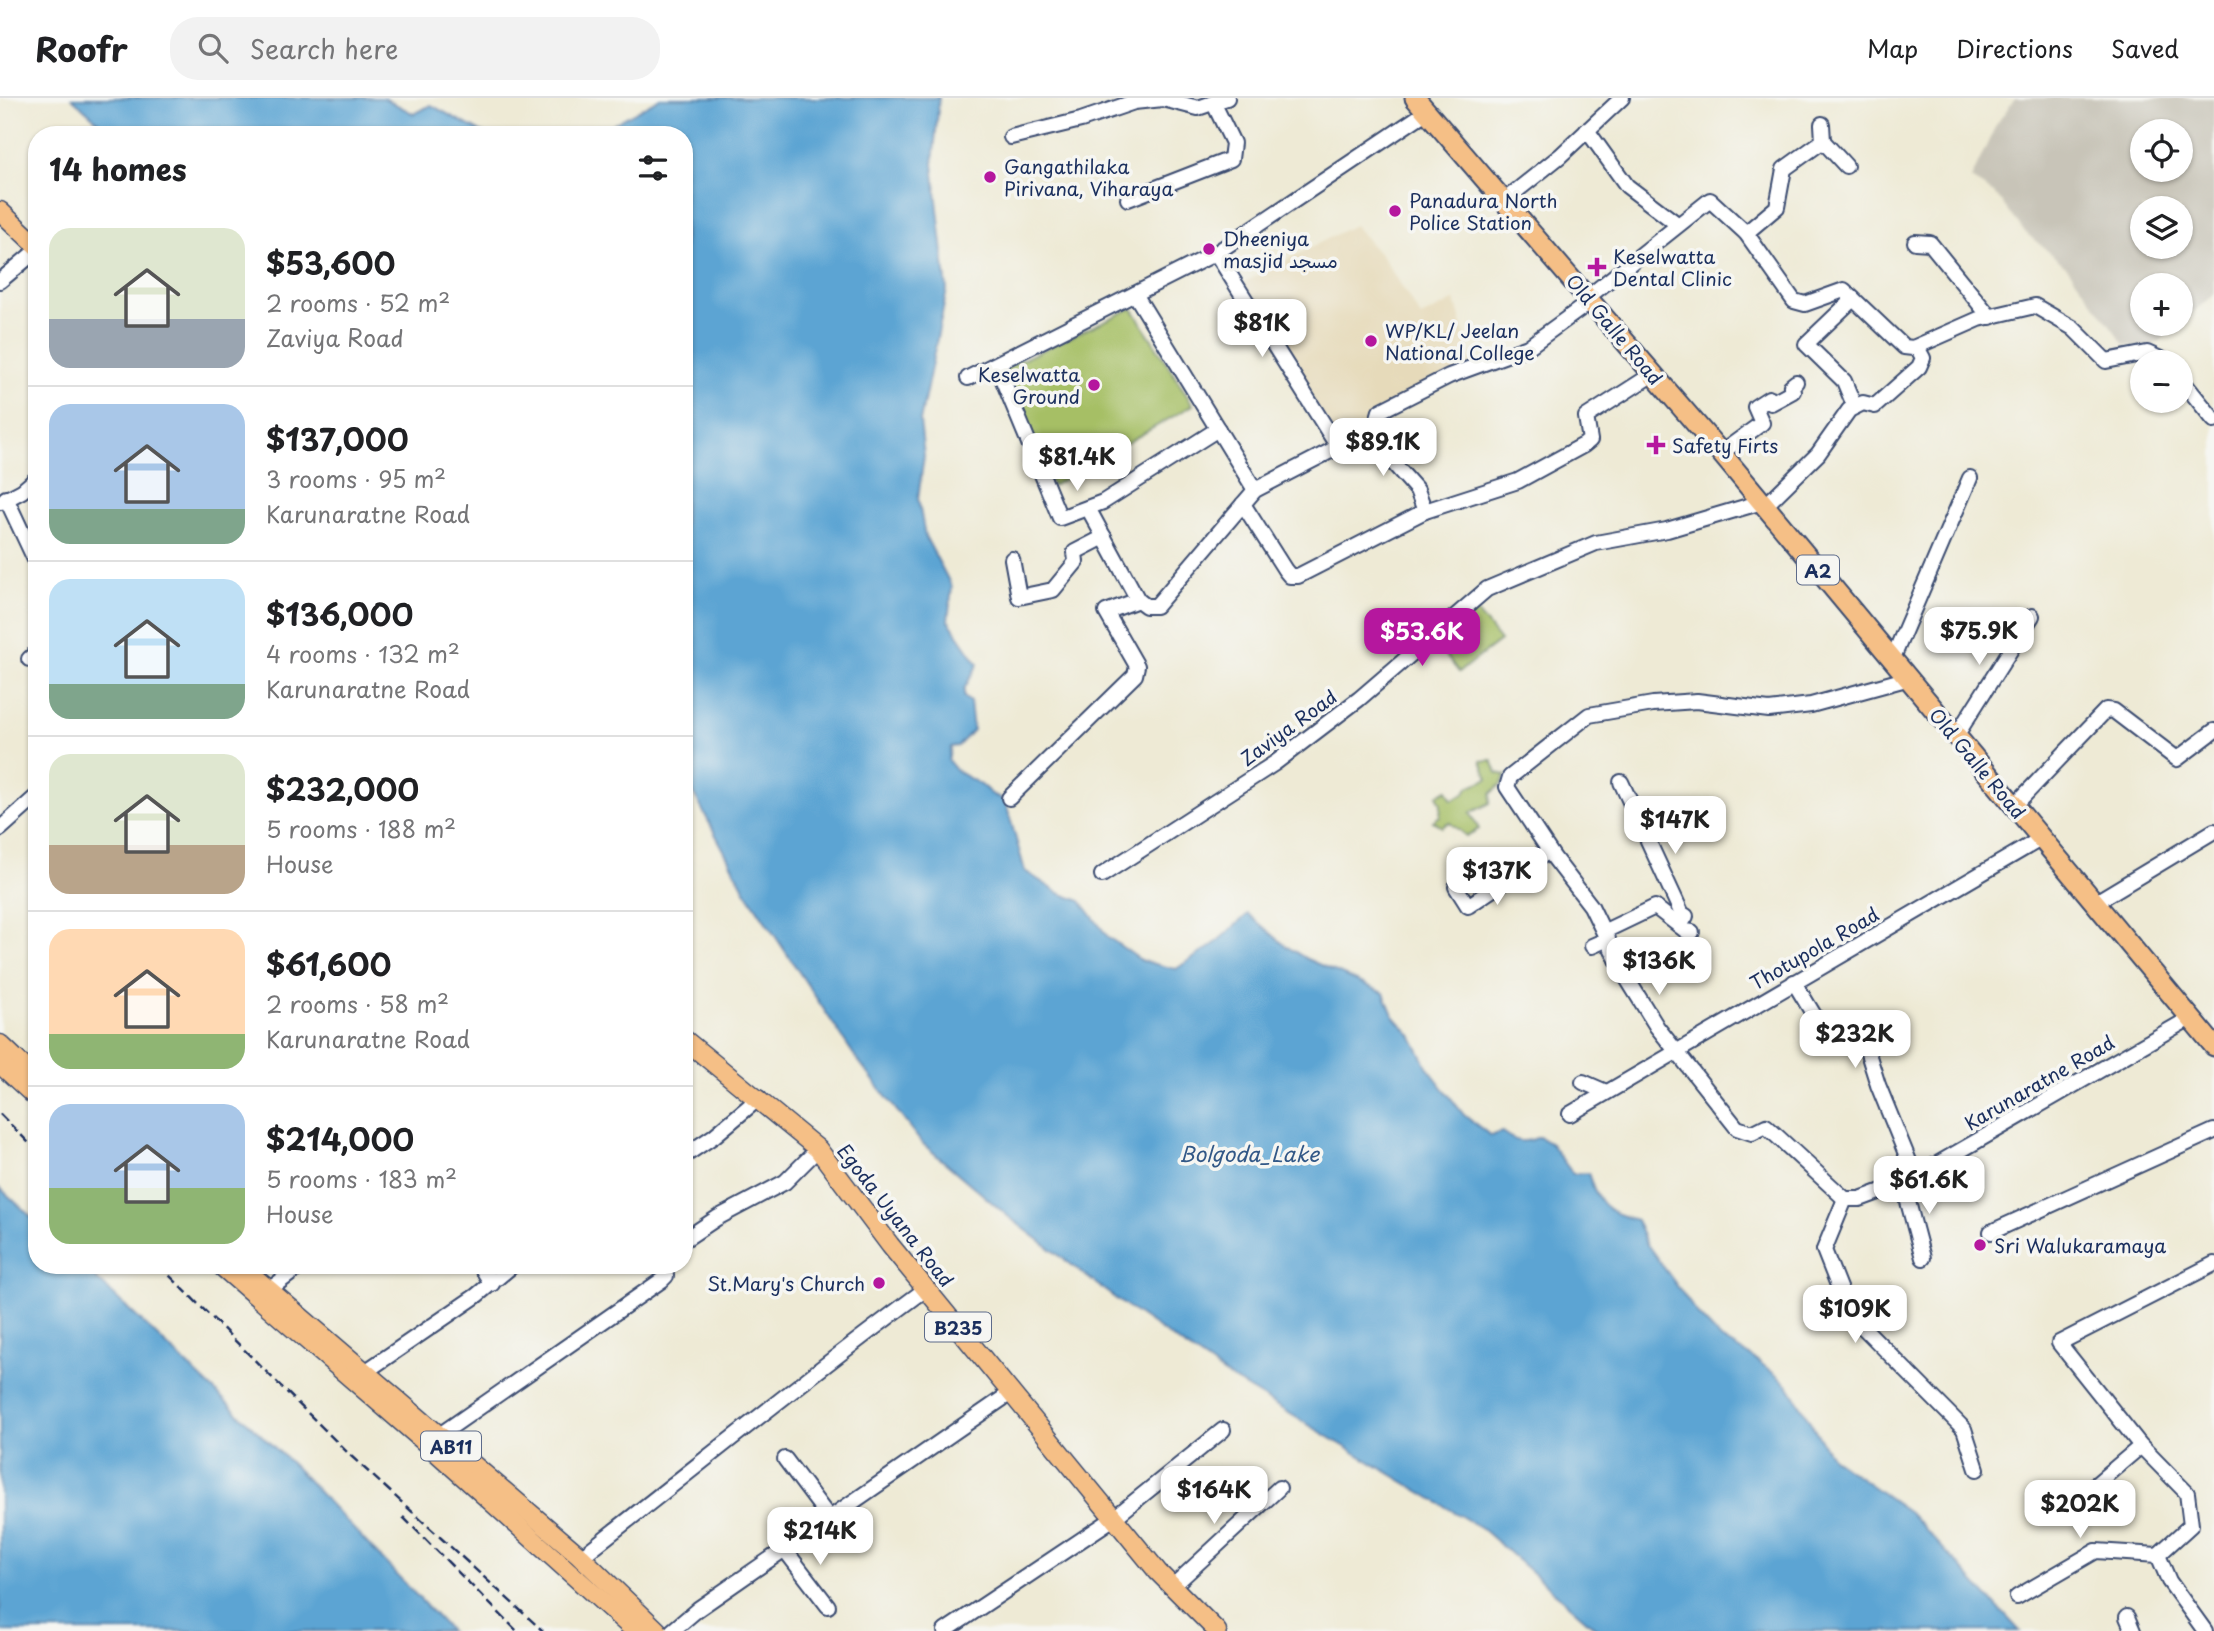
<!DOCTYPE html>
<meta charset="utf-8">
<style>
body{margin:0;font-family:"Playpen Sans","Playpen Sans Arabic",sans-serif;background:#f2f2f2;color:#202124;height:100vh;display:flex;flex-direction:column;font-size:26px;white-space:nowrap}
*{box-sizing:border-box;margin:0}
p{font-size:23px;color:#757577}
.icon{flex:none;width:38px;height:38px;fill:none;stroke:currentColor;stroke-width:2;stroke-linecap:round;stroke-linejoin:round}
.map{position:relative;flex:1;overflow:hidden}
.details{position:absolute;left:28px;top:28px;width:665px;height:1148px;display:flex;flex-direction:column;background:#fff;border-radius:28px;box-shadow:0 2px 5px #0004}
.details>*{flex:none}
.fabs{position:absolute;left:2130px;top:21px;display:grid;gap:14px}
.fabs a{display:grid;place-items:center;width:63px;height:63px;border-radius:50%;background:#fff;box-shadow:0 2px 5px #0004;font-size:35px}
.price{position:absolute;translate:-50% -60px;padding:0 16px;border-radius:14px;background:#fff;color:#222;font-size:23px;line-height:46px;filter:drop-shadow(0 2px 4px #0008)}
.price::after{content:'';position:absolute;left:50%;top:42px;width:21px;height:16px;margin-left:-10px;background:inherit;clip-path:polygon(0 0,100% 0,50% 100%)}
.price.selected{background:#b5179e;color:#fff}
ul{padding:0;list-style:none}
li{display:flex;align-items:center;gap:21px;height:175px;padding:0 21px}
li+li{border-top:2px solid #e0e0e0}
li span{display:grid;place-items:center;flex:none;width:196px;height:140px;border-radius:21px;color:#555}
li>.icon{margin-inline-start:auto}
span .icon{width:84px;height:84px;fill:#fffc;stroke-width:1}
li b{font-size:30px}
h2{display:flex;justify-content:space-between;align-items:center;height:84px;padding:0 21px;font-size:30px}
header{display:flex;align-items:center;gap:42px;box-sizing:border-box;height:98px;padding:0 35px;background:#fff;border-bottom:2px solid #e0e0e0}
header strong{font-size:33px}
nav{display:flex;gap:38px;margin-inline-start:auto;font-size:24px}
.search{width:490px;height:63px;background:#f2f2f2;display:flex;align-items:center;gap:18px;box-sizing:border-box;padding:0 24px;border-radius:28px;color:#757577;font-size:26px}
.map>svg:first-child{display:block}
.built{fill:#e6daba}
.industrial{fill:#c8c4b8;fill-rule:evenodd}
.green{fill:#a6bf65;stroke:#607762;stroke-width:2}
.water{fill:#5ca4d3;stroke:#3c6a98;stroke-width:2}
.lines{fill:none;stroke-linecap:round;stroke-linejoin:round}
.minor-casing{stroke:#3b4b70;stroke-width:18}
.major-casing{stroke:#3b4b70;stroke-width:21}
.highway-casing{stroke:#3b4b70;stroke-width:23}
.minor{stroke:#fff;stroke-width:14}
.major{stroke:#f5bf86;stroke-width:18}
.highway{stroke:#f5bf86;stroke-width:19}
.rail{stroke:#1b2f5e;stroke-width:2.5;stroke-dasharray:10 5;stroke-linecap:butt}
.poi-dot{fill:#b5179e;stroke:#f6f6f2;stroke-width:2.5}
.labels{text-anchor:middle;dominant-baseline:central;stroke-width:7;stroke-linejoin:round;paint-order:stroke}
.shield{fill:#f6f6f2;stroke:#5d6b8a;stroke-width:2}
.shield-label{font-size:18px;font-weight:bold;fill:#1b2f5e}
.poi-label{font-size:19px;fill:#1b2f5e;stroke:#f6f6f2;text-anchor:start}
.street-label{font-size:19px;fill:#1b2f5e;stroke:#f6f6f2}
.water-label{font-size:21px;font-style:italic;fill:#325887;stroke:#f6f6f2}
</style>
<header>
<strong>Roofr</strong>
<div class="search"><svg class="icon" aria-label="search" viewBox="0 0 24 24"><circle cx="10" cy="10" r="6"/><path d="M15 15l6 6"/></svg>Search here</div>
<nav><a>Map</a><a>Directions</a><a>Saved</a></nav>
</header>
<div class="map">
<svg width="2214" height="1533" viewBox="0 0 2214 1533">
<rect width="100%" height="100%" fill="#f6f6f2"/>
<filter id="ink" filterUnits="userSpaceOnUse"><feTurbulence type="fractalNoise" baseFrequency=".0143" numOctaves="2"/><feDisplacementMap in="SourceGraphic" scale="14" xChannelSelector="R" yChannelSelector="G"/><feConvolveMatrix kernelMatrix="1 2 1 2 8 2 1 2 1" color-interpolation-filters="sRGB"/></filter>
<filter id="wash" filterUnits="userSpaceOnUse"><feTurbulence type="fractalNoise" baseFrequency=".00686" numOctaves="4" result="noise"/><feDisplacementMap in="SourceGraphic" scale="28" xChannelSelector="R" yChannelSelector="G"/><feGaussianBlur stdDeviation="1.57" result="paint"/><feColorMatrix in="noise" values="0 0 0 0 0 0 0 0 0 0 0 0 0 0 0 0 0 1.4 0 .05"/><feComposite in="paint" operator="in"/></filter>
<g filter="url(#wash)">
<rect width="100%" height="100%" fill="#eeead5"/>
<path class="built" d="M1354 127 1384 161 1421 219 1455 202 1473 267 1379 311 1368 326 1337 340 1241 186Z"/>
<path class="industrial" d="M2015 0H2214V196L2181 225 2180 187H2142V226H2180L2159 244 2145 251 2124 246 2067 169 2026 135 1994 95 1971 81 1996 27ZM2142 33H2180V72H2142ZM2142 110H2180V149H2142Z"/>
<g class="green">
<path d="M1132 210 1193 307 1052 388 1002 271Z"/>
<path d="M1476 513 1500 543 1459 574 1438 548Z"/>
<path d="M1492 662 1497 675 1506 677 1502 685 1491 696 1490 705 1470 715 1479 731 1466 738 1449 724 1442 729 1433 723 1440 718 1441 706 1437 697 1447 692 1452 702 1465 695 1468 689 1488 681 1481 663Z"/>
</g>
<g class="water">
<path d="M72 0H384L414 16 431 7 486 37H113Z"/>
<path d="M660 0H939L933 66 947 192 920 323 924 358 918 400 925 438 952 489 948 522 978 566 964 591V599L970 604 973 632 958 648 951 649 948 662C959 677 961 675 976 684 988 690 990 699 1005 702L1025 773 1059 795 1081 803 1108 839 1142 863 1176 871 1212 848 1248 816 1286 848 1307 861 1384 895 1393 917 1411 937 1428 970 1464 1017 1491 1038 1502 1034C1515 1044 1524 1046 1539 1039L1551 1046 1573 1076 1588 1075C1599 1108 1604 1112 1636 1122L1646 1145 1699 1218 1721 1241 1758 1263 1788 1287 1832 1360 1909 1414 2020 1533H1599L1481 1430 1232 1281 1120 1204 1009 1119 921 1044 854 957 746 794 684 677V37H594Z"/>
<path d="M0 1090 37 1124V1167H82L295 1369 450 1533H0Z"/>
</g>
</g>
<g filter="url(#ink)">
<g class="lines">
<g class="minor-casing">
<g id="minor">
<path d="M1587 32 1627 88 1677 126"/>
<path d="M1011 39 1081 22 1134 4 1163 1 1198 10 1227 0"/>
<path d="M1823 43 1846 68"/>
<path d="M1128 101 1231 61 1233 45 1214 6"/>
<path d="M1505 102 1560 58 1622 0"/>
<path d="M1746 135 1777 109 1784 71 1823 43 1822 26"/>
<path d="M1915 144 1930 145 1990 219"/>
<path d="M1216 155 1338 349"/>
<path d="M0 183 37 152"/>
<path d="M1135 196 1255 392"/>
<path d="M1588 199 1710 102 1746 135 1794 203 1805 206 1844 192 1904 249 1913 250 1979 221 2035 208 2073 230 2106 263 2147 255 2167 264"/>
<path d="M1853 201 1806 246 1844 283 1854 307"/>
<path d="M997 268 1060 420 1103 404 1218 331"/>
<path d="M968 280 1216 155 1426 14"/>
<path d="M2180 280 2214 322"/>
<path d="M1375 330 1395 367 1417 392 1425 413"/>
<path d="M1721 355 1762 325 1755 309 1769 300 1771 305 1793 293 1791 288 1796 284"/>
<path d="M6 400 37 466"/>
<path d="M1 404 22 393 37 380"/>
<path d="M1243 406 1285 472 1290 478H1298L1425 413 1518 383 1584 347 1590 342 1586 319 1653 276"/>
<path d="M1765 408 1818 356 1849 312 1863 305 1875 308 1919 269 1923 260 1917 249"/>
<path d="M1088 410 1138 502"/>
<path d="M1012 461 1019 499 1053 492 1076 464 1075 454 1104 439"/>
<path d="M29 561 37 554"/>
<path d="M1892 562 1970 380"/>
<path d="M1906 581 1811 607 1769 612 1697 603 1653 606 1589 617 1510 679 1507 689 1554 760 1591 808 1623 874 1657 929 1737 1030 1752 1035 1766 1028 1845 1101H1860L1906 1084 2192 919"/>
<path d="M1956 638 2032 518"/>
<path d="M1621 684 1682 816 1686 818 1680 828"/>
<path d="M1009 700 1135 577 1137 568 1106 514 1138 502 1146 508H1156L1255 392 1375 330 1380 313 1449 278 1528 249 1591 203"/>
<path d="M2014 708 2106 612 2114 613 2177 661 2214 633"/>
<path d="M1637 723 1655 716"/>
<path d="M0 731 37 698"/>
<path d="M1102 777 1275 665 1359 601 1487 491 1596 445 1667 432 1762 404"/>
<path d="M1456 789 1468 808 1549 753"/>
<path d="M2096 804 2214 733"/>
<path d="M1605 833 1655 809 1686 833 1692 834"/>
<path d="M1592 848 1608 841"/>
<path d="M1794 884 1829 942 1862 936 1878 987 1915 1078"/>
<path d="M1583 984 1606 994"/>
<path d="M1570 1016 2042 740"/>
<path d="M684 1058 714 1038 759 1000"/>
<path d="M1903 1085 1923 1160"/>
<path d="M1845 1101 1824 1152 1849 1215 1964 1331 1977 1371"/>
<path d="M1991 1134 2214 1033"/>
<path d="M684 1142 717 1120 785 1084 818 1051"/>
<path d="M480 1167 492 1186"/>
<path d="M270 1191 302 1167"/>
<path d="M365 1274 476 1198 513 1167"/>
<path d="M431 1343 662 1182 666 1178 665 1167"/>
<path d="M785 1361 830 1421"/>
<path d="M2074 1405 2141 1348"/>
<path d="M785 1452 828 1508"/>
<path d="M579 1457 586 1455C699 1367 810 1276 926 1191"/>
<path d="M1172 1489 1279 1390"/>
<path d="M2017 1499 2096 1453 2158 1457"/>
<path d="M2127 1519 2133 1533"/>
<path d="M672 1533 698 1511 1012 1294"/>
<path d="M945 1533 1114 1420 1223 1332"/>
<path d="M2205 1533 2169 1483 2158 1457 2191 1427 2187 1395 2141 1348 2059 1245 2214 1166"/>
</g>
</g>
<g class="major-casing">
<g id="major">
<path d="M0 113 37 148"/>
<path d="M684 941 818 1051 890 1147 1158 1474 1217 1533"/>
<path d="M0 946 37 981"/>
<path d="M0 966 37 1000"/>
<path d="M220 1167 427 1346 635 1533"/>
<path d="M240 1167 579 1457 658 1533"/>
</g>
</g>
<g class="highway-casing">
<path id="highway" d="M1415 0 1721 355 2214 948"/>
</g>
<use href="#minor" class="minor"/>
<use href="#major" class="major"/>
<use href="#highway" class="highway"/>
<g class="rail">
<path d="M0 1016 37 1053"/>
<path d="M159 1167 351 1358 543 1533"/>
<path d="M403 1419 517 1533"/>
</g>
</g>
</g>
<g class="poi-dot">
<circle cx="990" cy="79" r="7"/>
<circle cx="1395" cy="113" r="7"/>
<circle cx="1209" cy="151" r="7"/>
<path d="M1593.5 158.5h7v7h7v7h-7v7h-7v-7h-7v-7h7z"/>
<circle cx="1371" cy="243" r="7"/>
<circle cx="1094" cy="287" r="7"/>
<path d="M1652.5 336.5h7v7h7v7h-7v7h-7v-7h-7v-7h7z"/>
<circle cx="1980" cy="1147" r="7"/>
<circle cx="879" cy="1185" r="7"/>
</g>
<g class="labels">
<g class="shield">
<rect x="1797" y="457.5" width="42" height="29" rx="5"/>
<rect x="925" y="1214.5" width="66" height="29" rx="5"/>
<rect x="421" y="1333.5" width="60" height="29" rx="5"/>
</g>
<g class="shield-label">
<text x="1818" y="472">A2</text>
<text x="958" y="1229">B235</text>
<text x="451" y="1348">AB11</text>
</g>
<g class="poi-label">
<text x="1004" y="68">Gangathilaka<tspan x="1004" dy="22">Pirivana, Viharaya</tspan></text>
<text x="1409" y="102">Panadura North<tspan x="1409" dy="22">Police Station</tspan></text>
<text x="1223" y="140">Dheeniya<tspan x="1223" dy="22">masjid مسجد</tspan></text>
<text x="1613" y="158">Keselwatta<tspan x="1613" dy="22">Dental Clinic</tspan></text>
<text x="1385" y="232">WP/KL/ Jeelan<tspan x="1385" dy="22">National College</tspan></text>
<text x="1080" y="276" text-anchor="end">Keselwatta<tspan x="1080" dy="22">Ground</tspan></text>
<text x="1672" y="347">Safety Firts</text>
<text x="1994" y="1147">Sri Walukaramaya</text>
<text x="865" y="1185" text-anchor="end">St.Mary's Church</text>
</g>
<g class="street-label">
<text transform="translate(1615 231) rotate(50)">Old Galle Road</text>
<text transform="translate(1288 629) rotate(-36)">Zaviya Road</text>
<text transform="translate(1978 665) rotate(50)">Old Galle Road</text>
<text transform="translate(1814 850) rotate(-30)">Thotupola Road</text>
<text transform="translate(2039 984) rotate(-30)">Karunaratne Road</text>
<text transform="translate(896 1117) rotate(52)">Egoda Uyana Road</text>
</g>
<g class="water-label">
<text x="1249" y="1055">Bolgoda_Lake</text>
</g>
</g>
</svg>
<div class="fabs">
<a><svg class="icon" aria-label="locate" viewBox="0 0 24 24"><circle cx="12" cy="12" r="6"/><path d="M12 2v4M12 18v4M2 12h4M18 12h4"/></svg></a>
<a><svg class="icon" aria-label="layers" viewBox="0 0 24 24"><path d="M12 4l9 5-9 5-9-5zM3 14l9 5 9-5"/></svg></a>
<a>+</a>
<a>−</a>
</div>
<b class="price" style="left:1262px;top:261px">$81K</b>
<b class="price" style="left:1383px;top:380px">$89.1K</b>
<b class="price" style="left:1077px;top:395px">$81.4K</b>
<b class="price" style="left:1979px;top:569px">$75.9K</b>
<b class="price selected" style="left:1422px;top:570px">$53.6K</b>
<b class="price" style="left:1675px;top:758px">$147K</b>
<b class="price" style="left:1497px;top:809px">$137K</b>
<b class="price" style="left:1659px;top:899px">$136K</b>
<b class="price" style="left:1855px;top:972px">$232K</b>
<b class="price" style="left:1929px;top:1118px">$61.6K</b>
<b class="price" style="left:1855px;top:1247px">$109K</b>
<b class="price" style="left:1214px;top:1428px">$164K</b>
<b class="price" style="left:2080px;top:1442px">$202K</b>
<b class="price" style="left:820px;top:1469px">$214K</b>
<section class="details">
<h2>14 homes<svg class="icon" aria-label="filters" viewBox="0 0 24 24"><path d="M4 7h16M4 17h16"/><circle cx="9" cy="7" r="2"/><circle cx="15" cy="17" r="2"/></svg></h2>
<ul>
<li><span style="background:linear-gradient(#dfe7d0 65%,#9aa5b1 0)"><svg class="icon" aria-label="home" viewBox="0 0 24 24"><path d="M3 11l9-7 9 7M6 9v11h12V9"/></svg></span><div><b>$53,600</b><p>2 rooms · 52 m²</p><p>Zaviya Road</p></div></li>
<li><span style="background:linear-gradient(#a9c7e8 75%,#7fa58c 0)"><svg class="icon" aria-label="home" viewBox="0 0 24 24"><path d="M3 11l9-7 9 7M6 9v11h12V9"/></svg></span><div><b>$137,000</b><p>3 rooms · 95 m²</p><p>Karunaratne Road</p></div></li>
<li><span style="background:linear-gradient(#bfe0f5 75%,#7fa58c 0)"><svg class="icon" aria-label="home" viewBox="0 0 24 24"><path d="M3 11l9-7 9 7M6 9v11h12V9"/></svg></span><div><b>$136,000</b><p>4 rooms · 132 m²</p><p>Karunaratne Road</p></div></li>
<li><span style="background:linear-gradient(#dfe7d0 65%,#b9a48a 0)"><svg class="icon" aria-label="home" viewBox="0 0 24 24"><path d="M3 11l9-7 9 7M6 9v11h12V9"/></svg></span><div><b>$232,000</b><p>5 rooms · 188 m²</p><p>House</p></div></li>
<li><span style="background:linear-gradient(#ffd9b3 75%,#8fb573 0)"><svg class="icon" aria-label="home" viewBox="0 0 24 24"><path d="M3 11l9-7 9 7M6 9v11h12V9"/></svg></span><div><b>$61,600</b><p>2 rooms · 58 m²</p><p>Karunaratne Road</p></div></li>
<li><span style="background:linear-gradient(#a9c7e8 60%,#8fb573 0)"><svg class="icon" aria-label="home" viewBox="0 0 24 24"><path d="M3 11l9-7 9 7M6 9v11h12V9"/></svg></span><div><b>$214,000</b><p>5 rooms · 183 m²</p><p>House</p></div></li>
</ul>
</section>
</div>
